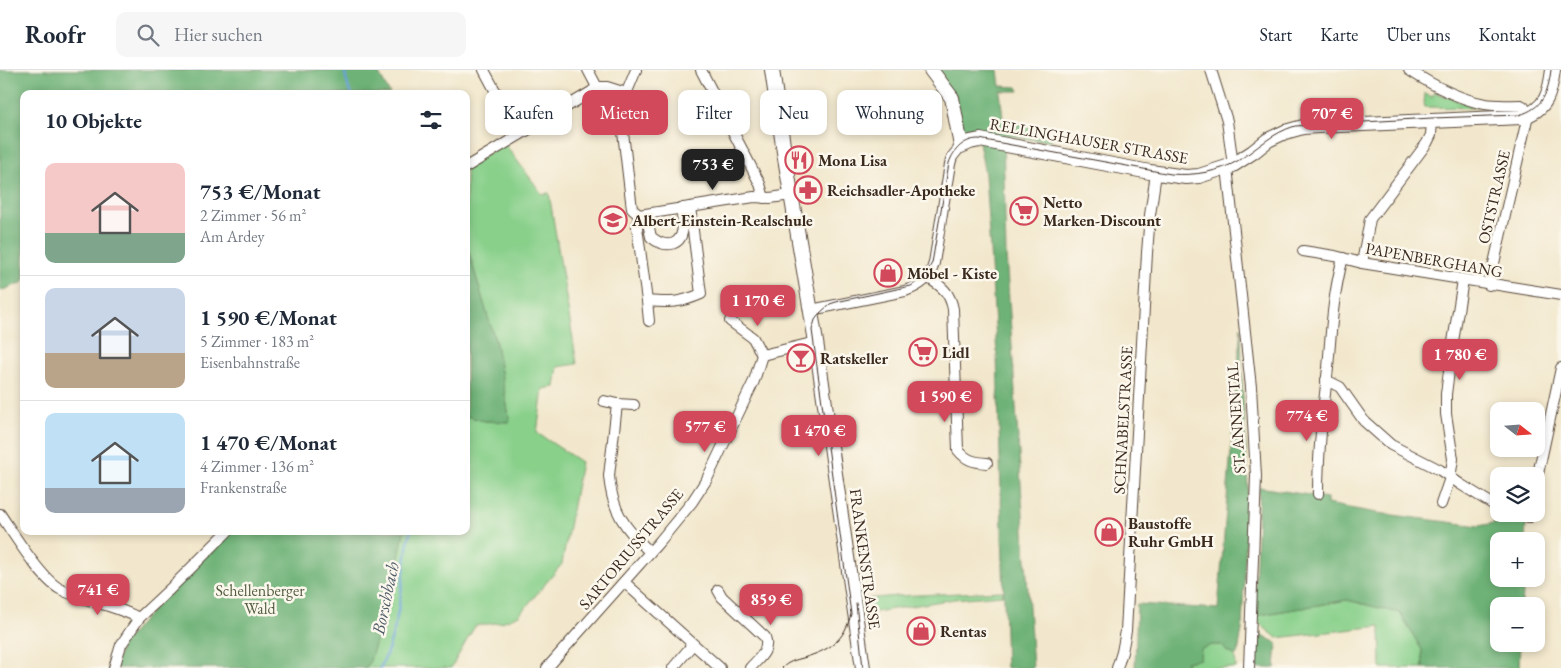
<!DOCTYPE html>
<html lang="de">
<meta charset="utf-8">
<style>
body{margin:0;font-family:"EB Garamond",serif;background:#f6f6f7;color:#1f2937;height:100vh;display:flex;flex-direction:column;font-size:19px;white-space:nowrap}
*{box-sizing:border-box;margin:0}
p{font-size:16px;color:#747a83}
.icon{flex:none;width:28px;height:28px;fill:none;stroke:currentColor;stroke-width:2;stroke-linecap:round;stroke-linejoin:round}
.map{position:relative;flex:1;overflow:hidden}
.sheet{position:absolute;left:20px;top:20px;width:450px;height:445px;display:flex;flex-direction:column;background:#fff;border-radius:10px;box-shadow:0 2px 8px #0003}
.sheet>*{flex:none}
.hud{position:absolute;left:485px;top:20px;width:475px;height:45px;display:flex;gap:10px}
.needle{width:32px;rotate:107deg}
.buttons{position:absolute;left:1490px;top:332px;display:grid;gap:10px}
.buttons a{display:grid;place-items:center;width:55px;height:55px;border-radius:10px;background:#fff;box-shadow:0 2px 8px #0003;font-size:25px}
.price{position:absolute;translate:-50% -42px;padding:0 11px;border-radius:10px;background:#d1495b;color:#fff;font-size:16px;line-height:32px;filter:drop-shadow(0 1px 2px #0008)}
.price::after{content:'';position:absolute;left:50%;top:30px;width:15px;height:11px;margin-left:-8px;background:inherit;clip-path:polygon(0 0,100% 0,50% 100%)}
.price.active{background:#222;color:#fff}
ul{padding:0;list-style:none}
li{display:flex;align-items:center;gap:15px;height:125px;padding:0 25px}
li+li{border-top:1px solid #e0e1e3}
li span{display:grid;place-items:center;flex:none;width:140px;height:100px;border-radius:10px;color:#555}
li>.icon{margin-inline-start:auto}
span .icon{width:60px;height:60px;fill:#fffc;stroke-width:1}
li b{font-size:21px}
h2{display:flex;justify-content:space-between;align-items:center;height:60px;padding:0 25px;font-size:21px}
.chip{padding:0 18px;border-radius:10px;background:#fff;box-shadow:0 2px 8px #0003;font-size:18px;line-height:45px}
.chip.active{background:#d1495b;color:#fff}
header{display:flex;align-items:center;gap:30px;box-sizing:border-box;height:70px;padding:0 25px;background:#fff;border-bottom:1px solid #e0e1e3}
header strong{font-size:24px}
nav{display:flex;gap:28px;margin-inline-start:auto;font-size:18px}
.search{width:350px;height:45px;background:#f6f6f7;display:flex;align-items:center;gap:12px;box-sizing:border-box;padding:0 18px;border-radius:10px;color:#747a83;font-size:19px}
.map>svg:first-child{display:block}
.green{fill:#89d08b;stroke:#627d54}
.forest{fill:#6eb277;stroke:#546e4a}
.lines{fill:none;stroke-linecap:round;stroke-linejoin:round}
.stream{stroke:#67a2d7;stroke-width:2.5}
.street-casing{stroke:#564638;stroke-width:12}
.secondary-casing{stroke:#564638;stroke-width:16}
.street{stroke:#fff;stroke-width:10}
.secondary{stroke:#fff;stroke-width:14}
.tram{stroke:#3b2a1e;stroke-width:1}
.labels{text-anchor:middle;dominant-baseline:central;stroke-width:5;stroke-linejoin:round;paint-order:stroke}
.street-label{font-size:16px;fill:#3b2a1e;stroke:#fbf7ec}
.poi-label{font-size:16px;font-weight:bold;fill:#3b2a1e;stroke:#fbf7ec;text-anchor:start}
.park-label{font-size:16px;fill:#525c3f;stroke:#fbf7ec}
.water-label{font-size:18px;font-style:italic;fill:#4d5a68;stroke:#fbf7ec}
</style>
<header>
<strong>Roofr</strong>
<div class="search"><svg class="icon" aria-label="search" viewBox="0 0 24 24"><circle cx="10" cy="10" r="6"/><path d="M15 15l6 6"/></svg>Hier suchen</div>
<nav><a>Start</a><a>Karte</a><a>Über uns</a><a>Kontakt</a></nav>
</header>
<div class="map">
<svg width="1561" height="598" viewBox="0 0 1561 598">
<rect width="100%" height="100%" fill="#fbf7ec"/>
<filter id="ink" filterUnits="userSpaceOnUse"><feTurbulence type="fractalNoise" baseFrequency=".02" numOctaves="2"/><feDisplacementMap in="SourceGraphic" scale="10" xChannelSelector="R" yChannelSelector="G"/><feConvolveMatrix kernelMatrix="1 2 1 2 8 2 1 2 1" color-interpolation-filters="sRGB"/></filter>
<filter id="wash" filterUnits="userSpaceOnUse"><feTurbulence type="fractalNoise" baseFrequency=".0096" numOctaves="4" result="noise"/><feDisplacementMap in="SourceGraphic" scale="20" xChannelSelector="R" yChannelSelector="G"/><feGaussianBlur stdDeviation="1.12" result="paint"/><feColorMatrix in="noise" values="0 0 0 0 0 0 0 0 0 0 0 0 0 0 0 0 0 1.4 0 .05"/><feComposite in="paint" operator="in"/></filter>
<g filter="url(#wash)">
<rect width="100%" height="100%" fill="#f2e7cc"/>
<g class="green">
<path d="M1434 22 1478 38 1425 37 1424 34 1425 23 1432 27Z"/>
<path d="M505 74 542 124 549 123 577 294 558 297 555 317 543 319 537 363 581 392 562 494 519 545 502 552 475 556 451 598H365L370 590 396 505 404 461H466V346L485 351 510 352 496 274 466 173V96Z"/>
<path d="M1003 521V525L954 529 857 545 854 530 897 526Z"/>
<path d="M1347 530 1400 543 1422 580 1423 598H1381L1380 556 1277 568 1261 555 1254 546Z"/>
<path d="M1212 575H1222L1230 583 1235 585 1236 598H1186V592L1200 589 1201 579 1203 577Z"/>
</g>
<g class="forest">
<path d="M0 0H377L390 24H24V212L0 221Z"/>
<path d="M933 0H998L1000 16 1017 17 1019 21H1000L1003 48 1052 66 1051 72 1003 65 1006 184 1033 598H1006L997 285 985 105 979 72 960 66Z"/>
<path d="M466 173 496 274 510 352 485 351 466 346Z"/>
<path d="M1241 257 1242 311 1248 416 1242 560 1238 583 1235 585 1226 581 1222 575H1212L1201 579 1200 589 1186 592V598H1135L1137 534 1218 539Z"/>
<path d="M1259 417 1327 428V434L1377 443 1479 456 1503 451 1526 455 1525 471H1499V509H1524L1522 536H1499V574H1520L1519 598H1423L1422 580 1400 543 1347 530 1254 546Z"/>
<path d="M221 461H404L396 505 370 591 365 598H115L122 575Z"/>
<path d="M1254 562 1277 573 1275 598H1252Z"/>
</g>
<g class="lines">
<g class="stream">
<path d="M344 0 349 20 352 24"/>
<path d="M380 598C399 563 402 511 408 472L411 461"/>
</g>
</g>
</g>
<g filter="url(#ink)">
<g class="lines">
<g class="street-casing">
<g id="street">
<path d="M484 0 519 65"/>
<path d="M588 0 597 17"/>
<path d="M636 0 624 29 622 54 632 139 639 145"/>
<path d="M701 0 760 114 764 128"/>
<path d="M1211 0 1227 51 1233 95"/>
<path d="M1409 0C1432 15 1458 29 1485 34 1497 36 1509 35 1521 35L1524 37 1528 45 1489 215"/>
<path d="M466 97 591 22 597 17H607L626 23"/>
<path d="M1227 97 1251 317 1256 406 1249 598"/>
<path d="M646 144 651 167C666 179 683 177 683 154 683 149 682 144 681 138"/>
<path d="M639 145 637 157 647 231C669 233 681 233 701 224L690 137"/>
<path d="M639 145 754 127 770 128 791 125"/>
<path d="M1303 181 1335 186 1362 193 1561 225"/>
<path d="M1362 193 1370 149 1427 73 1431 65 1432 51"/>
<path d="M928 208C942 216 950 223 953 239L958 380C967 391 974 392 987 393"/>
<path d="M647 231 649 251"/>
<path d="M811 240 905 221C919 216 930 209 934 193L950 94 952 87 961 76"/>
<path d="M730 251 753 268 762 285"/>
<path d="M762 285 816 272"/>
<path d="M1326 310 1340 317 1364 351 1391 375 1440 400 1460 414 1499 438"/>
<path d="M604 331 617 334"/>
<path d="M634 335 617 334 609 406C612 441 625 459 650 482"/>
<path d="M1536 413 1561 298"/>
<path d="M1318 424C1318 381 1323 340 1328 298 1331 262 1333 223 1343 188"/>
<path d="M1441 434 1450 408 1453 389 1446 344V324L1452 278 1463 210"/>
<path d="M0 444C13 463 41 509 60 519 83 531 115 535 139 548"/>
<path d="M1512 444 1529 447 1530 444"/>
<path d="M624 512 720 598"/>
<path d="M718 520 722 527 765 567C770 581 759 588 750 598"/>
<path d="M114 598 121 575 139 548 170 519 228 461"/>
<path d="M547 598 660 471 692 432 707 409 727 367 754 311 762 285"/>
<path d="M673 598 693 574"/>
<path d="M1117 598 1122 582 1126 561 1147 183 1150 145 1156 103"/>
</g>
</g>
<g class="secondary-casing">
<g id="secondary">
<path d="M772 0 784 82 816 272 863 598"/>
<path d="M931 0 952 28 961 76 970 72 980 70 1150 102 1186 107 1199 106 1233 95 1253 82 1268 70 1285 62 1303 57 1318 56 1522 47C1547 39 1550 23 1553 0"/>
</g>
</g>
<use href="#street" class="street"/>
<use href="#secondary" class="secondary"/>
<g class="tram">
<path d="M856 533 863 598"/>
<path d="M782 598C788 592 795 590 803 588 829 580 844 572 851 544L812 260 815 250 820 243 830 234 836 232 911 216 924 207 932 193 949 93C954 79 964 69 979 69L1171 104C1193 106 1220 102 1239 90 1258 78 1272 63 1295 56L1432 48 1519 45C1543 38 1548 23 1551 0"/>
</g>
</g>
</g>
<defs>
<g id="restaurant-ring" transform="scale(1.4375)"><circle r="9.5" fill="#fbf7ec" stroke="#d1495b" stroke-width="1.5"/><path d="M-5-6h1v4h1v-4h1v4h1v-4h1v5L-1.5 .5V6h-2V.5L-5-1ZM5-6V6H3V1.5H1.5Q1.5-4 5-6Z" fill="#d1495b"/></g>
<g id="pharmacy-ring" transform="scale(1.4375)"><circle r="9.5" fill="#fbf7ec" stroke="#d1495b" stroke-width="1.5"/><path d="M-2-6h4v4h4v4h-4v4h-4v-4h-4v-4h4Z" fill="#d1495b"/></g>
<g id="supermarket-ring" transform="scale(1.4375)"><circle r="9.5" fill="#fbf7ec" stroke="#d1495b" stroke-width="1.5"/><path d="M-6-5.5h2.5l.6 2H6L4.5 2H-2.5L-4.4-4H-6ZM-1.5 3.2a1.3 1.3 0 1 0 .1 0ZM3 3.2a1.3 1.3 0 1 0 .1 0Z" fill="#d1495b"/></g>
<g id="school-ring" transform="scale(1.4375)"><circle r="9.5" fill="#fbf7ec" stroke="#d1495b" stroke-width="1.5"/><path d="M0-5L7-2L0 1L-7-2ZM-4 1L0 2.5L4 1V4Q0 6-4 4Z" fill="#d1495b"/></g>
<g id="shop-ring" transform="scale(1.4375)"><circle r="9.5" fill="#fbf7ec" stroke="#d1495b" stroke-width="1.5"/><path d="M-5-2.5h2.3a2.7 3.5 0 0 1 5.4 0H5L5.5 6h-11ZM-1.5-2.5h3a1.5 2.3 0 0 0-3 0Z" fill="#d1495b"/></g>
<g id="bar-ring" transform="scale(1.4375)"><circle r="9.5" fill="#fbf7ec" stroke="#d1495b" stroke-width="1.5"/><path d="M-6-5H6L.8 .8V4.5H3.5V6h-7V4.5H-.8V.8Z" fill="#d1495b"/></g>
</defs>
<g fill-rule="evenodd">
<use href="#restaurant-ring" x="799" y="90"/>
<use href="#pharmacy-ring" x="808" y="120"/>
<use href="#supermarket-ring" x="1024" y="141"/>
<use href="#school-ring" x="613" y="150"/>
<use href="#shop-ring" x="888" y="203"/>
<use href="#supermarket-ring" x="923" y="282"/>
<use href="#bar-ring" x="801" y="288"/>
<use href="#shop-ring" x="1109" y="462"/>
<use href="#shop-ring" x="921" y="561"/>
</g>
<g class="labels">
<g class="street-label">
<text transform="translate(1089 71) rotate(10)">RELLINGHAUSER STRASSE</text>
<text transform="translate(1494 127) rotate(-77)">OSTSTRASSE</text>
<text transform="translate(1434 190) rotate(10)">PAPENBERGHANG</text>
<text transform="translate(1236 348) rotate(-94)">ST. ANNENTAL</text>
<text transform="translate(1123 350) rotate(-87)">SCHNABELSTRASSE</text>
<text transform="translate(631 479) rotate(-50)">SARTORIUSSTRASSE</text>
<text transform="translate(865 489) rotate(82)">FRANKENSTRASSE</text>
</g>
<g class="poi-label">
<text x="818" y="90">Mona Lisa</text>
<text x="827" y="120">Reichsadler-Apotheke</text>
<text x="1043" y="132">Netto<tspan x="1043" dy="18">Marken-Discount</tspan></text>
<text x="632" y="150">Albert-Einstein-Realschule</text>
<text x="907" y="203">Möbel - Kiste</text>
<text x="942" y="282">Lidl</text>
<text x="820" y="288">Ratskeller</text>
<text x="1128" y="453">Baustoffe<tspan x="1128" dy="18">Ruhr GmbH</tspan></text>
<text x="940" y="561">Rentas</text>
</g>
<g class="park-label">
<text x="260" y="520">Schellenberger<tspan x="260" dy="18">Wald</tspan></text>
</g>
<g class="water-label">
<text transform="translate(385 528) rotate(-78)">Borschbach</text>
</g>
</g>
</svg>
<div class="buttons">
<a><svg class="needle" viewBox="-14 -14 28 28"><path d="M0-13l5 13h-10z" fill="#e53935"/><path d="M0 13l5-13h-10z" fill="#747a83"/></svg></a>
<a><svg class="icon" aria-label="layers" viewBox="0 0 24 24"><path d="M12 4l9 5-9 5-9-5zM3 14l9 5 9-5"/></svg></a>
<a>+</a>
<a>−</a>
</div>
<b class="price" style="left:1332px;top:70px">707 €</b>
<b class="price active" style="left:713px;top:121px">753 €</b>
<b class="price" style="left:758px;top:257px">1 170 €</b>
<b class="price" style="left:1460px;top:311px">1 780 €</b>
<b class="price" style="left:945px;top:353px">1 590 €</b>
<b class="price" style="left:1307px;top:372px">774 €</b>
<b class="price" style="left:705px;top:383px">577 €</b>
<b class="price" style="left:819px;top:387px">1 470 €</b>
<b class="price" style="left:98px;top:546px">741 €</b>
<b class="price" style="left:771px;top:556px">859 €</b>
<div class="hud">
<a class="chip">Kaufen</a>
<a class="chip active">Mieten</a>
<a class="chip">Filter</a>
<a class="chip">Neu</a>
<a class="chip">Wohnung</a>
</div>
<section class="sheet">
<h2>10 Objekte<svg class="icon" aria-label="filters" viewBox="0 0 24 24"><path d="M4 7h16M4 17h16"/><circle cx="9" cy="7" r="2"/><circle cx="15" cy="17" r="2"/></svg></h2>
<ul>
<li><span style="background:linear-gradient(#f6c9c9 70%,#7fa58c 0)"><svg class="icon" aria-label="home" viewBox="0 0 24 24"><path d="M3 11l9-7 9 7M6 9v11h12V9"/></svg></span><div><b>753 €/Monat</b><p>2 Zimmer · 56 m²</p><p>Am Ardey</p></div></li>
<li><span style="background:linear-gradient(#c9d6e8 65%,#b9a48a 0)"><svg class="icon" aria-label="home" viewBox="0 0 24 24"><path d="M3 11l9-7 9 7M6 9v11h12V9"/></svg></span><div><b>1 590 €/Monat</b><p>5 Zimmer · 183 m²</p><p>Eisenbahnstraße</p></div></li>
<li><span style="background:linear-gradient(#bfe0f5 75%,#9aa5b1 0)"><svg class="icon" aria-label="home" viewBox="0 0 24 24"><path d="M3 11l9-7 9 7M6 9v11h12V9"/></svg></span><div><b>1 470 €/Monat</b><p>4 Zimmer · 136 m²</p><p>Frankenstraße</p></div></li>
</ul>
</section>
</div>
